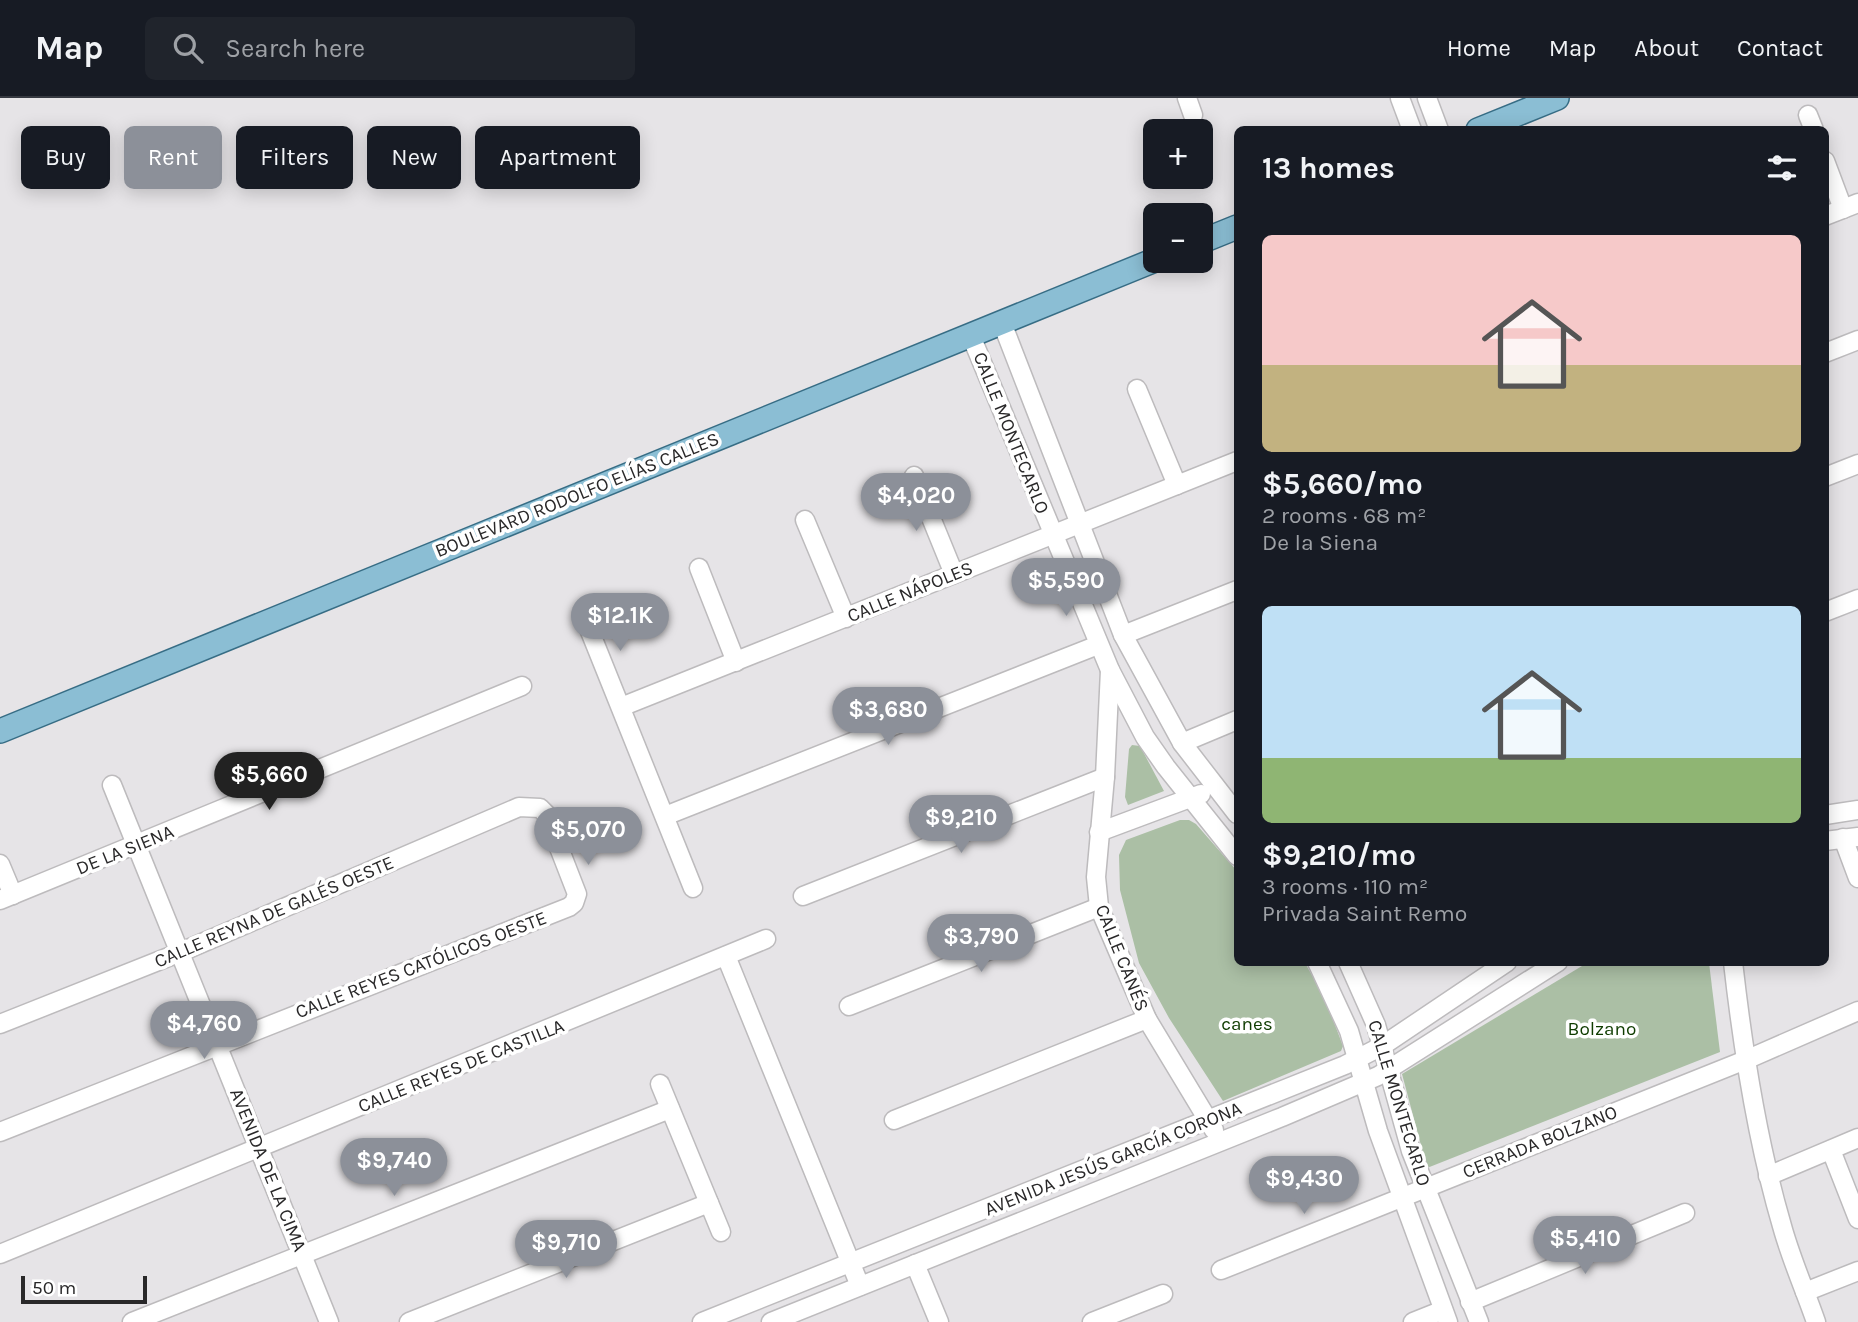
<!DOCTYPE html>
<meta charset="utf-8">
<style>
body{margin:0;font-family:Karla,sans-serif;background:#20242c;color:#f1f3f6;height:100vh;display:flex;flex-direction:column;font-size:26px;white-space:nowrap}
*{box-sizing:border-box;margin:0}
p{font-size:23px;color:#9ea1a6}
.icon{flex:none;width:38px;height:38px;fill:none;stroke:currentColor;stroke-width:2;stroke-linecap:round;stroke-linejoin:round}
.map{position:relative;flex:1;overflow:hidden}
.sheet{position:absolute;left:1234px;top:28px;width:595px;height:840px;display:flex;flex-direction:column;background:#171b24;border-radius:10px;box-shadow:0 4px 18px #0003}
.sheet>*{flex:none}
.guide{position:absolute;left:21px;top:28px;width:665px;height:63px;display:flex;gap:14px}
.buttons{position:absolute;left:1143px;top:21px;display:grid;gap:14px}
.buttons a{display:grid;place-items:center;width:70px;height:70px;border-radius:10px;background:#171b24;box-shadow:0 4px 18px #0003;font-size:35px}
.scale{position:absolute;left:21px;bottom:18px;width:126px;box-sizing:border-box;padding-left:7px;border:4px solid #292829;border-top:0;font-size:19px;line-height:24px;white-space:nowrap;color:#292829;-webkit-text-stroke:5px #fff;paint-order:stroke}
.price{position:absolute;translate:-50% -60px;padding:0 16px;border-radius:24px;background:#8c9099;color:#fff;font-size:23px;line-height:46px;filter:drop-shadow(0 2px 4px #0008)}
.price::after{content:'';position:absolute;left:50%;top:42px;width:21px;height:16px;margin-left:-10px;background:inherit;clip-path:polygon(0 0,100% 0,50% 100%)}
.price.on{background:#222;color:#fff}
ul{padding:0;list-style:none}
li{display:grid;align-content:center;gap:14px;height:371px;padding:0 28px}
li span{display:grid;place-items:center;height:217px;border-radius:10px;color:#555}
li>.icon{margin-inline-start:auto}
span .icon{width:126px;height:126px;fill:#fffc;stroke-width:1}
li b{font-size:30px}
h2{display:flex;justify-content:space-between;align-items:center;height:84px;padding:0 28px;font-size:30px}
.chip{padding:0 24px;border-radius:10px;background:#171b24;box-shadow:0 4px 18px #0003;font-size:24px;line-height:63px}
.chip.on{background:#8c9099;color:#fff}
header{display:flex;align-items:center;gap:42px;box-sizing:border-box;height:98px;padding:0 35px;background:#171b24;border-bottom:2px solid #363941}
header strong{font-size:33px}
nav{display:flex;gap:38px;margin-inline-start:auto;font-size:24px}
.search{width:490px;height:63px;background:#20242c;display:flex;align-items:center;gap:18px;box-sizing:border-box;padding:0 24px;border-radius:10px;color:#9ea1a6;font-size:26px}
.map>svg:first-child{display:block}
.green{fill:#abbfa5}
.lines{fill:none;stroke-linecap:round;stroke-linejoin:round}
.minor-casing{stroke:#bdbbbd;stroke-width:21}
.major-casing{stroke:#376d85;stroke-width:26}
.minor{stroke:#fff;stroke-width:18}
.major{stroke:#8bbed4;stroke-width:23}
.labels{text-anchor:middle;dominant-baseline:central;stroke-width:7;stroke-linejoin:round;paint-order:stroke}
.street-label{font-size:19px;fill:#292829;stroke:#fff}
.park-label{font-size:19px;fill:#0f3c00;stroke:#fff}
</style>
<header>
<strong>Map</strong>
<div class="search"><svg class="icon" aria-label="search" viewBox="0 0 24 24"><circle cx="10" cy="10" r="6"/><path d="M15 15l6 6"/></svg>Search here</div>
<nav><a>Home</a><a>Map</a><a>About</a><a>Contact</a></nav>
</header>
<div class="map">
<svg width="1858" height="1224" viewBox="0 0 1858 1224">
<rect width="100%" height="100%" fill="#e6e4e7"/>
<g class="green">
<path d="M1132 647 1140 648 1164 693 1128 707 1125 699 1129 651Z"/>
<path d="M1180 722H1189L1196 726 1237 773V864L1305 865 1324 898 1343 948 1341 953 1223 1003 1169 920 1139 865 1120 792 1119 757 1126 742Z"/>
<path d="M1587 865H1709L1720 954 1427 1070 1402 976Z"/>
</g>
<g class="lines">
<g class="minor-casing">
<g id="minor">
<path d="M1187 0 1193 17"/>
<path d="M1400 0 1412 32"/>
<path d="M1427 0 1439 32"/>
<path d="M1808 17 1814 32"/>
<path d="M1825 63 1843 111"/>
<path d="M1825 118 1858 105"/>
<path d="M1002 225 1123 537 1182 645 1237 716"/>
<path d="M971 238 1110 572 1145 639 1166 669 1237 758"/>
<path d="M1825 255 1858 242"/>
<path d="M1137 291 1177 387"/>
<path d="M914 378 954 476"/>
<path d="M1825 379 1858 366"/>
<path d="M805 422 846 520"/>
<path d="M699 470 736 564"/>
<path d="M1825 514 1858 501"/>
<path d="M583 516 693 790"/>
<path d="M1123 537 1237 492"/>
<path d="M1110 572 1105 679 1096 779 1099 809 1147 921 1214 1032"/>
<path d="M621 609 1237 363"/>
<path d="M1182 645 1237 622"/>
<path d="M112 687 329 1224"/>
<path d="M1825 717 1858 712"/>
<path d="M665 718 1098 547"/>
<path d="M1099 734 1201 696"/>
<path d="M1843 740 1858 780"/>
<path d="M1825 743 1858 739"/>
<path d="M0 766 13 797"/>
<path d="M803 798 1105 679"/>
<path d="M0 802 522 588"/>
<path d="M726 858 860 1188"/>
<path d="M1317 864 1349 933 1378 1033 1448 1224"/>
<path d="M1348 864 1376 927 1411 1053 1479 1224"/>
<path d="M1733 864C1743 953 1757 1043 1782 1128 1791 1161 1805 1192 1816 1224"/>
<path d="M849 908 1099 809"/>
<path d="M0 926 181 854 519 709 540 710 546 716 577 796 574 805 569 809 0 1034"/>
<path d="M660 986 721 1134"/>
<path d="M894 1022 1147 921"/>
<path d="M1831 1052 1858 1121"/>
<path d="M1768 1078 1858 1040"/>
<path d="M0 1156 766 841"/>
<path d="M915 1166 939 1224"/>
<path d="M1221 1172 1748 961 1858 913"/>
<path d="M1805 1194 1858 1173"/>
<path d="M1470 1204 1685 1115"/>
<path d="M132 1224 670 1011"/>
<path d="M409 1224 709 1105"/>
<path d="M702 1224 1345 967 1382 948 1507 864"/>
<path d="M771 1224 1282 1019 1378 978 1558 864"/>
<path d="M1092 1224 1163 1196"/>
<path d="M1413 1224 1443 1212"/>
</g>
</g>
<g class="major-casing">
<g id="major">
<path d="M1478 32 1557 0"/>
<path d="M1200 144 1237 129"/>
<path d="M0 633 1155 162"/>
</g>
</g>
<use href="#minor" class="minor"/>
<use href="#major" class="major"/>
</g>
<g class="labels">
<g class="street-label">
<text transform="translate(1011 335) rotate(68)">CALLE MONTECARLO</text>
<text transform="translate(577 397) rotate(-22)">BOULEVARD RODOLFO ELÍAS CALLES</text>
<text transform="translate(910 494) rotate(-22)">CALLE NÁPOLES</text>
<text transform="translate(125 752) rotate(-22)">DE LA SIENA</text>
<text transform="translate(274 814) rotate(-23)">CALLE REYNA DE GALÉS OESTE</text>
<text transform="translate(1122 860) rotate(68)">CALLE CANÉS</text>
<text transform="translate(421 867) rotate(-21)">CALLE REYES CATÓLICOS OESTE</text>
<text transform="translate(461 968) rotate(-22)">CALLE REYES DE CASTILLA</text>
<text transform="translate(1399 1005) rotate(73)">CALLE MONTECARLO</text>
<text transform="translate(1540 1044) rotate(-22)">CERRADA BOLZANO</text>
<text transform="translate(1113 1061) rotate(-22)">AVENIDA JESÚS GARCÍA CORONA</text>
<text transform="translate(268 1072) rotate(68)">AVENIDA DE LA CIMA</text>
</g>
<g class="park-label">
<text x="1247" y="926">canes</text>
<text x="1602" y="931">Bolzano</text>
</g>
</g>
</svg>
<div class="buttons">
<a>+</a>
<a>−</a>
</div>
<div class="scale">50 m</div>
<b class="price" style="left:916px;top:435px">$4,020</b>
<b class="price" style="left:1066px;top:520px">$5,590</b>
<b class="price" style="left:620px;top:555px">$12.1K</b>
<b class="price" style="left:888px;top:649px">$3,680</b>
<b class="price on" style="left:269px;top:714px">$5,660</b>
<b class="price" style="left:961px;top:757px">$9,210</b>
<b class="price" style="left:588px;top:769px">$5,070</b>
<b class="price" style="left:981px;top:876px">$3,790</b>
<b class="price" style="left:204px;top:963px">$4,760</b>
<b class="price" style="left:394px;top:1100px">$9,740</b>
<b class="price" style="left:1304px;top:1118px">$9,430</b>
<b class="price" style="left:1585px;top:1178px">$5,410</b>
<b class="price" style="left:566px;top:1182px">$9,710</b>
<div class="guide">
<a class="chip">Buy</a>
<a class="chip on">Rent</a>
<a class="chip">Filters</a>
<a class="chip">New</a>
<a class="chip">Apartment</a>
</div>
<section class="sheet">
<h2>13 homes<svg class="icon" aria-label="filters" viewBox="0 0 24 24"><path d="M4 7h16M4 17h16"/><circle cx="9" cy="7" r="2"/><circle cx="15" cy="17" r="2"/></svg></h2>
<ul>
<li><span style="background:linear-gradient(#f6c9c9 60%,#c2b280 0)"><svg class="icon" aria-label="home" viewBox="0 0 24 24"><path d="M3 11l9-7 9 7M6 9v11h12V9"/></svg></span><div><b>$5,660/mo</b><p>2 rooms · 68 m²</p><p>De la Siena</p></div></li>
<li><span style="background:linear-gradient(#bfe0f5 70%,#8fb573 0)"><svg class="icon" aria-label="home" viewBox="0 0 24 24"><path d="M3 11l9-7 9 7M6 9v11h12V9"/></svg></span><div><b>$9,210/mo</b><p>3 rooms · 110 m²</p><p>Privada Saint Remo</p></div></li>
</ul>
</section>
</div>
